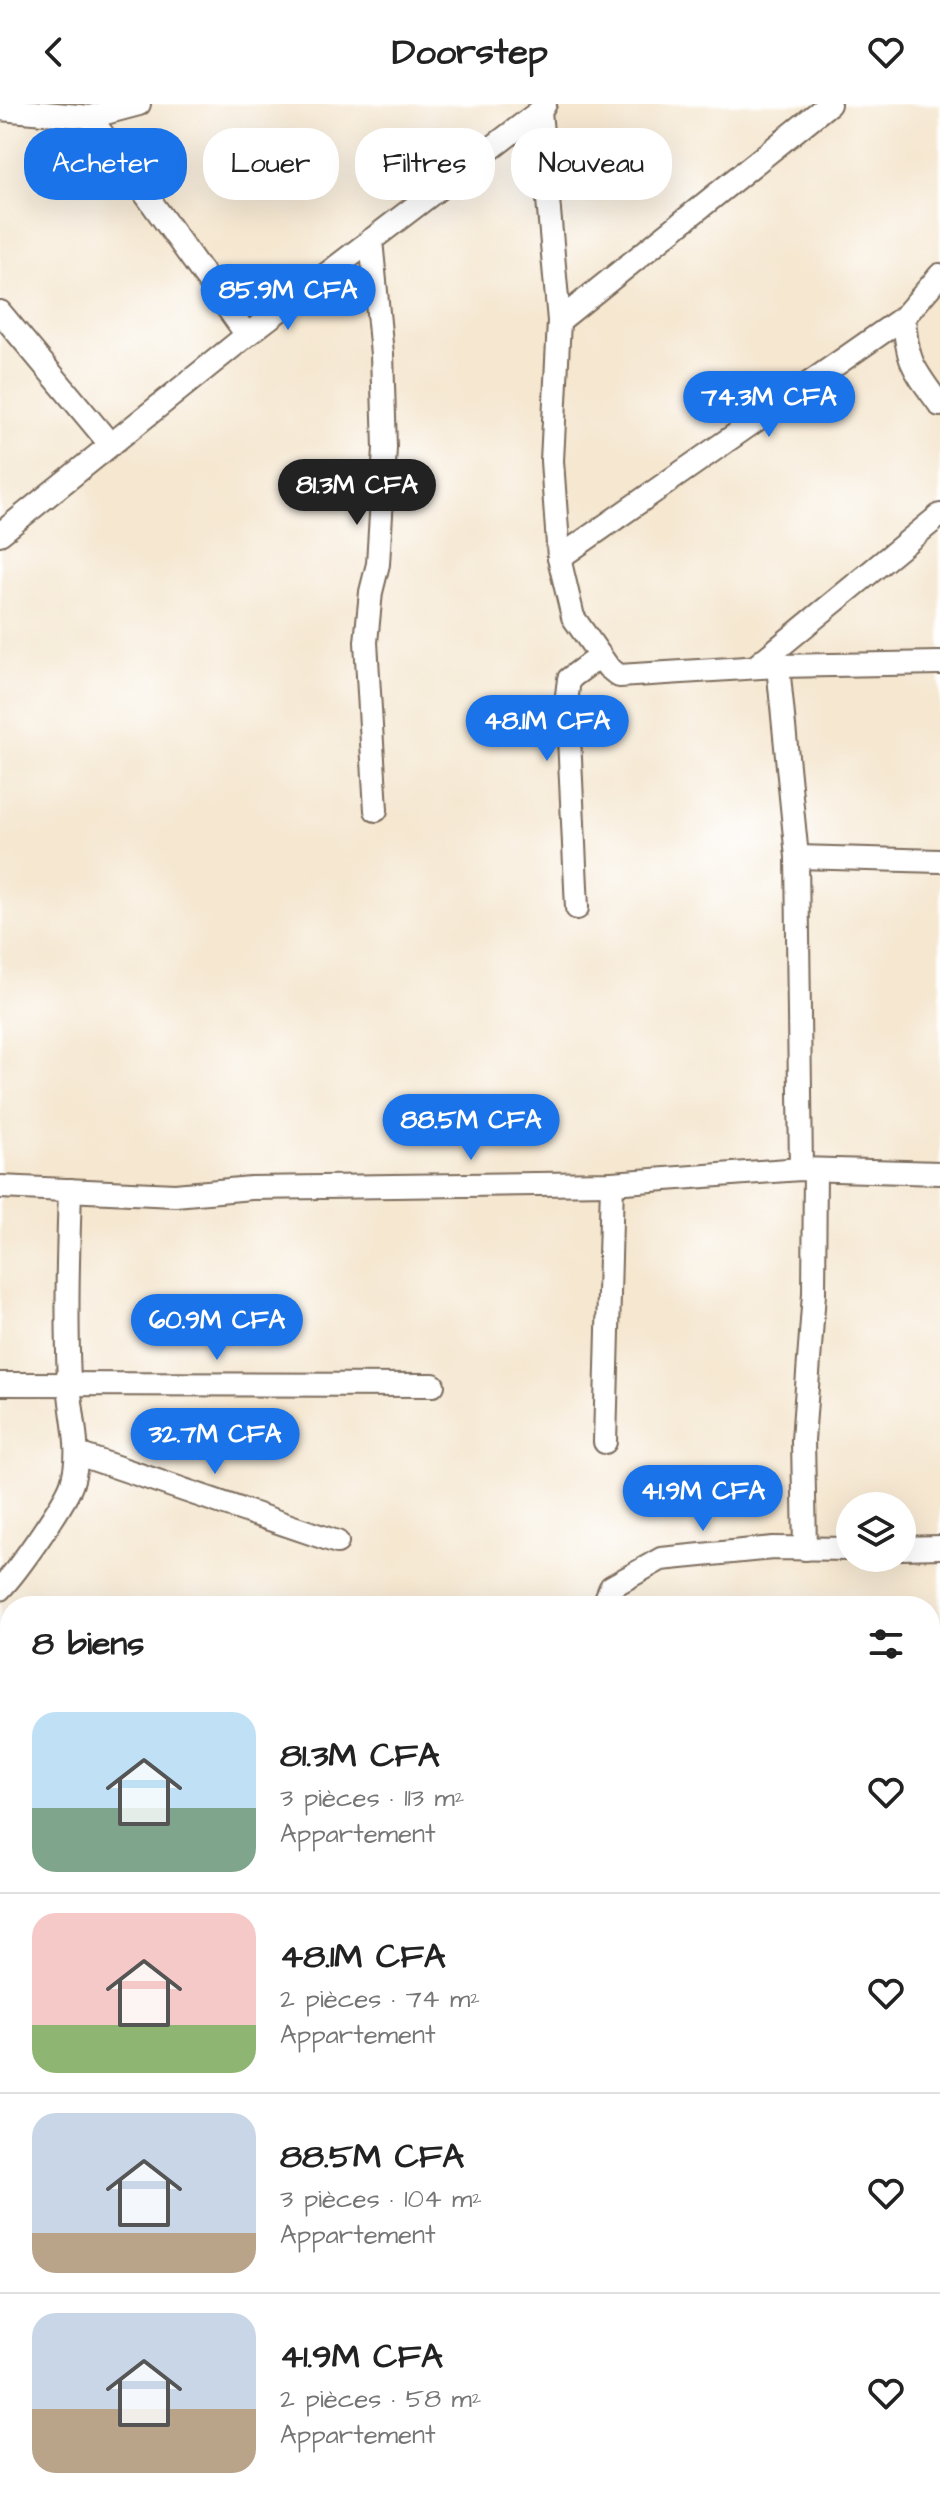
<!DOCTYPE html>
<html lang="fr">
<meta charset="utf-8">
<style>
body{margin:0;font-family:"Architects Daughter",sans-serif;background:#f6f6f6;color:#222;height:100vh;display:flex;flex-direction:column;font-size:30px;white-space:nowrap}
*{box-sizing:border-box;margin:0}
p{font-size:26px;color:#767676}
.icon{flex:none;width:44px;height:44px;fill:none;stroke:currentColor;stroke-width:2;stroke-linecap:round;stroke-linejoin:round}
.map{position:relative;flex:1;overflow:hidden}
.details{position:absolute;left:0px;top:1492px;width:940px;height:914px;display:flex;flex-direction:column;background:#fff;border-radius:32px 32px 0 0;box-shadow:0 8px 32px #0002}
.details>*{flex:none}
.top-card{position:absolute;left:24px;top:24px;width:892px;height:72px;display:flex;gap:16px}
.tools{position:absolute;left:836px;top:1388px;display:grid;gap:16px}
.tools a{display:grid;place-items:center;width:80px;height:80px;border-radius:50%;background:#fff;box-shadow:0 8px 32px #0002;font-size:40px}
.price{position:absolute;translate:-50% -68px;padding:0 18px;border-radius:28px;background:#1a73e8;color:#fff;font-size:26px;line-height:52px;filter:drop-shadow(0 2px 4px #0008)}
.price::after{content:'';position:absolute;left:50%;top:48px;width:24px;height:18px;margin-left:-12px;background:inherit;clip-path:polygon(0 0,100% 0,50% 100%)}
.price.active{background:#222;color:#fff}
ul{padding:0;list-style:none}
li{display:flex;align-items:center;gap:24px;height:200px;padding:0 32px}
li+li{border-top:2px solid #e0e0e0}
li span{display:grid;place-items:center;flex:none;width:224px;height:160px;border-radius:24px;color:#555}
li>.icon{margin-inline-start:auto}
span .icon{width:96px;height:96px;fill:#fffc;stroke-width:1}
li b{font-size:34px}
h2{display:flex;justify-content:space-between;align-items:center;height:96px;padding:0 32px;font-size:34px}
.tag{padding:0 28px;border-radius:32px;background:#fff;box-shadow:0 8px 32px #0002;font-size:28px;line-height:72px}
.tag.active{background:#1a73e8;color:#fff}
header{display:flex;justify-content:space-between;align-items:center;height:104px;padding:0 32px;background:#fff;font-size:36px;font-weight:700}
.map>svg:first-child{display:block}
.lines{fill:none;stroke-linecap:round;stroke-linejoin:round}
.minor-casing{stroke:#7c6c5c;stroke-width:26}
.minor{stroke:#fff;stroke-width:22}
</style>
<header><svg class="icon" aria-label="back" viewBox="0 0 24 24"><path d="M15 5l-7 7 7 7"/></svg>Doorstep<svg class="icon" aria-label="heart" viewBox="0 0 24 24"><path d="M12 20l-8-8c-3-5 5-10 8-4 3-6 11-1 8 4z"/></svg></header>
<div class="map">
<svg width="940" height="2405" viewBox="0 0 940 2405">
<rect width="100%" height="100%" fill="#fff"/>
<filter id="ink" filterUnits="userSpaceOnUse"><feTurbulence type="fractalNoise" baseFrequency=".0125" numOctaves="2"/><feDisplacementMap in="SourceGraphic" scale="16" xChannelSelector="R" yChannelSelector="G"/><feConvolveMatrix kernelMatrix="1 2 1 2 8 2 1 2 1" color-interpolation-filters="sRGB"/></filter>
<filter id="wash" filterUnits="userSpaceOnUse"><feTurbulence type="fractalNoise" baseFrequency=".006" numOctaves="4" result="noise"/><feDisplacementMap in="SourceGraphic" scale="32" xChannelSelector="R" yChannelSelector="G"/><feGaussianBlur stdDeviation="1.8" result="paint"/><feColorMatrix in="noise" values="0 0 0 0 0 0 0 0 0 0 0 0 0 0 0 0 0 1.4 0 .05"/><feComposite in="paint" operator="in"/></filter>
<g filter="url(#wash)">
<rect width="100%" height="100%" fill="#f5e7d0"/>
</g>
<g filter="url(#ink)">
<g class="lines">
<g class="minor-casing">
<g id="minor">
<path d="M0 5 90 13 139 0"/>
<path d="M540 7 559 217 552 357 559 454 573 513 608 563 619 572 778 562 940 559"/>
<path d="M90 13 247 231"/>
<path d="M371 136 382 250 385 344 378 460 371 488 366 538 376 706"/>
<path d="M0 208 110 340"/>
<path d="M904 213C907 259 913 264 940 301"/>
<path d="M559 217 829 0"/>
<path d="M0 430 247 231 540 7 545 0"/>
<path d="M559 454 904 213 940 171"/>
<path d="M778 562 797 753 801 1065"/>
<path d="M755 563 940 411"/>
<path d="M797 753 940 757"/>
<path d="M577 804 567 591 569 575 600 552"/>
<path d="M0 1083 175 1091 251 1084 612 1079 801 1065 940 1069"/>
<path d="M0 1280 433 1281"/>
<path d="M605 1338 612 1079"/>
<path d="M78 1350 337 1438"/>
<path d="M902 1444 940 1443"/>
<path d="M805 1445 803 1336 814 1190 815 1066"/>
<path d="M0 1485C16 1469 66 1398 72 1379 83 1344 70 1311 69 1276 66 1213 68 1150 70 1086"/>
<path d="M603 1502 611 1483 661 1455 773 1444 850 1445"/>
<path d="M930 1648H940"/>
<path d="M0 1728 10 1732"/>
<path d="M930 2088 940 2087"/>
<path d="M0 2173 10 2177"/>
<path d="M930 2284 940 2283"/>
<path d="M829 2396 830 2405"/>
<path d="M584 2405 585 2396"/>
</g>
</g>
<use href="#minor" class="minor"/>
</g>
</g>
</svg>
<div class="tools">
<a><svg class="icon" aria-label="layers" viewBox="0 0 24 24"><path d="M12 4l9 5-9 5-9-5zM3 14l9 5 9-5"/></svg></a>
</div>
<b class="price" style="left:288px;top:228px">85.9M CFA</b>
<b class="price" style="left:769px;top:335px">74.3M CFA</b>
<b class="price active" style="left:357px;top:423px">81.3M CFA</b>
<b class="price" style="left:547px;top:659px">48.1M CFA</b>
<b class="price" style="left:471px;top:1058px">88.5M CFA</b>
<b class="price" style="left:217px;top:1258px">60.9M CFA</b>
<b class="price" style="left:215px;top:1372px">32.7M CFA</b>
<b class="price" style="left:703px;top:1429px">41.9M CFA</b>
<div class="top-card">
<a class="tag active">Acheter</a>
<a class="tag">Louer</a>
<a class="tag">Filtres</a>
<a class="tag">Nouveau</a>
</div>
<section class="details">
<h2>8 biens<svg class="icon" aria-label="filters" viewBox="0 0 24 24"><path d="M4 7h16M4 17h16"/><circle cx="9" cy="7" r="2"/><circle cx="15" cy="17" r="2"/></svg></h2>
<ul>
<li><span style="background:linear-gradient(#bfe0f5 60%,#7fa58c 0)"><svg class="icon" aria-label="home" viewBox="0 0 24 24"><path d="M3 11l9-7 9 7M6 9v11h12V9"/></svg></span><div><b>81.3M CFA</b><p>3 pièces · 113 m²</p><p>Appartement</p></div><svg class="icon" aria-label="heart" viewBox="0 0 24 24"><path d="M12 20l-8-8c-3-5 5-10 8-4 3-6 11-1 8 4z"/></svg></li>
<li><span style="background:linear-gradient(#f6c9c9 70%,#8fb573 0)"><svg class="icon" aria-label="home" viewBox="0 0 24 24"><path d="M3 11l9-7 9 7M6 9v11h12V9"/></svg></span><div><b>48.1M CFA</b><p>2 pièces · 74 m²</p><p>Appartement</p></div><svg class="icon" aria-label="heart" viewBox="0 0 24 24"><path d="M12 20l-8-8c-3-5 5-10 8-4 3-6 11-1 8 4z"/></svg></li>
<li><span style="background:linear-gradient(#c9d6e8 75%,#b9a48a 0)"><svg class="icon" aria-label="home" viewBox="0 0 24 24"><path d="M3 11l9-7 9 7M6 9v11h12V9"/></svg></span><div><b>88.5M CFA</b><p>3 pièces · 104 m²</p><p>Appartement</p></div><svg class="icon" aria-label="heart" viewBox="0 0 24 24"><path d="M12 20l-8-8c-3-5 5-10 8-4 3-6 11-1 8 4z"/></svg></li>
<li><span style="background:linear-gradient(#c9d6e8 60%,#b9a48a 0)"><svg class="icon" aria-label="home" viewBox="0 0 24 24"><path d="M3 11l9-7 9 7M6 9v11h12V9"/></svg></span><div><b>41.9M CFA</b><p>2 pièces · 58 m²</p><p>Appartement</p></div><svg class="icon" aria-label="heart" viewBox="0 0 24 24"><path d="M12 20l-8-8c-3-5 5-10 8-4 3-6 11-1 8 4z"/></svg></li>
</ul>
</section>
</div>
